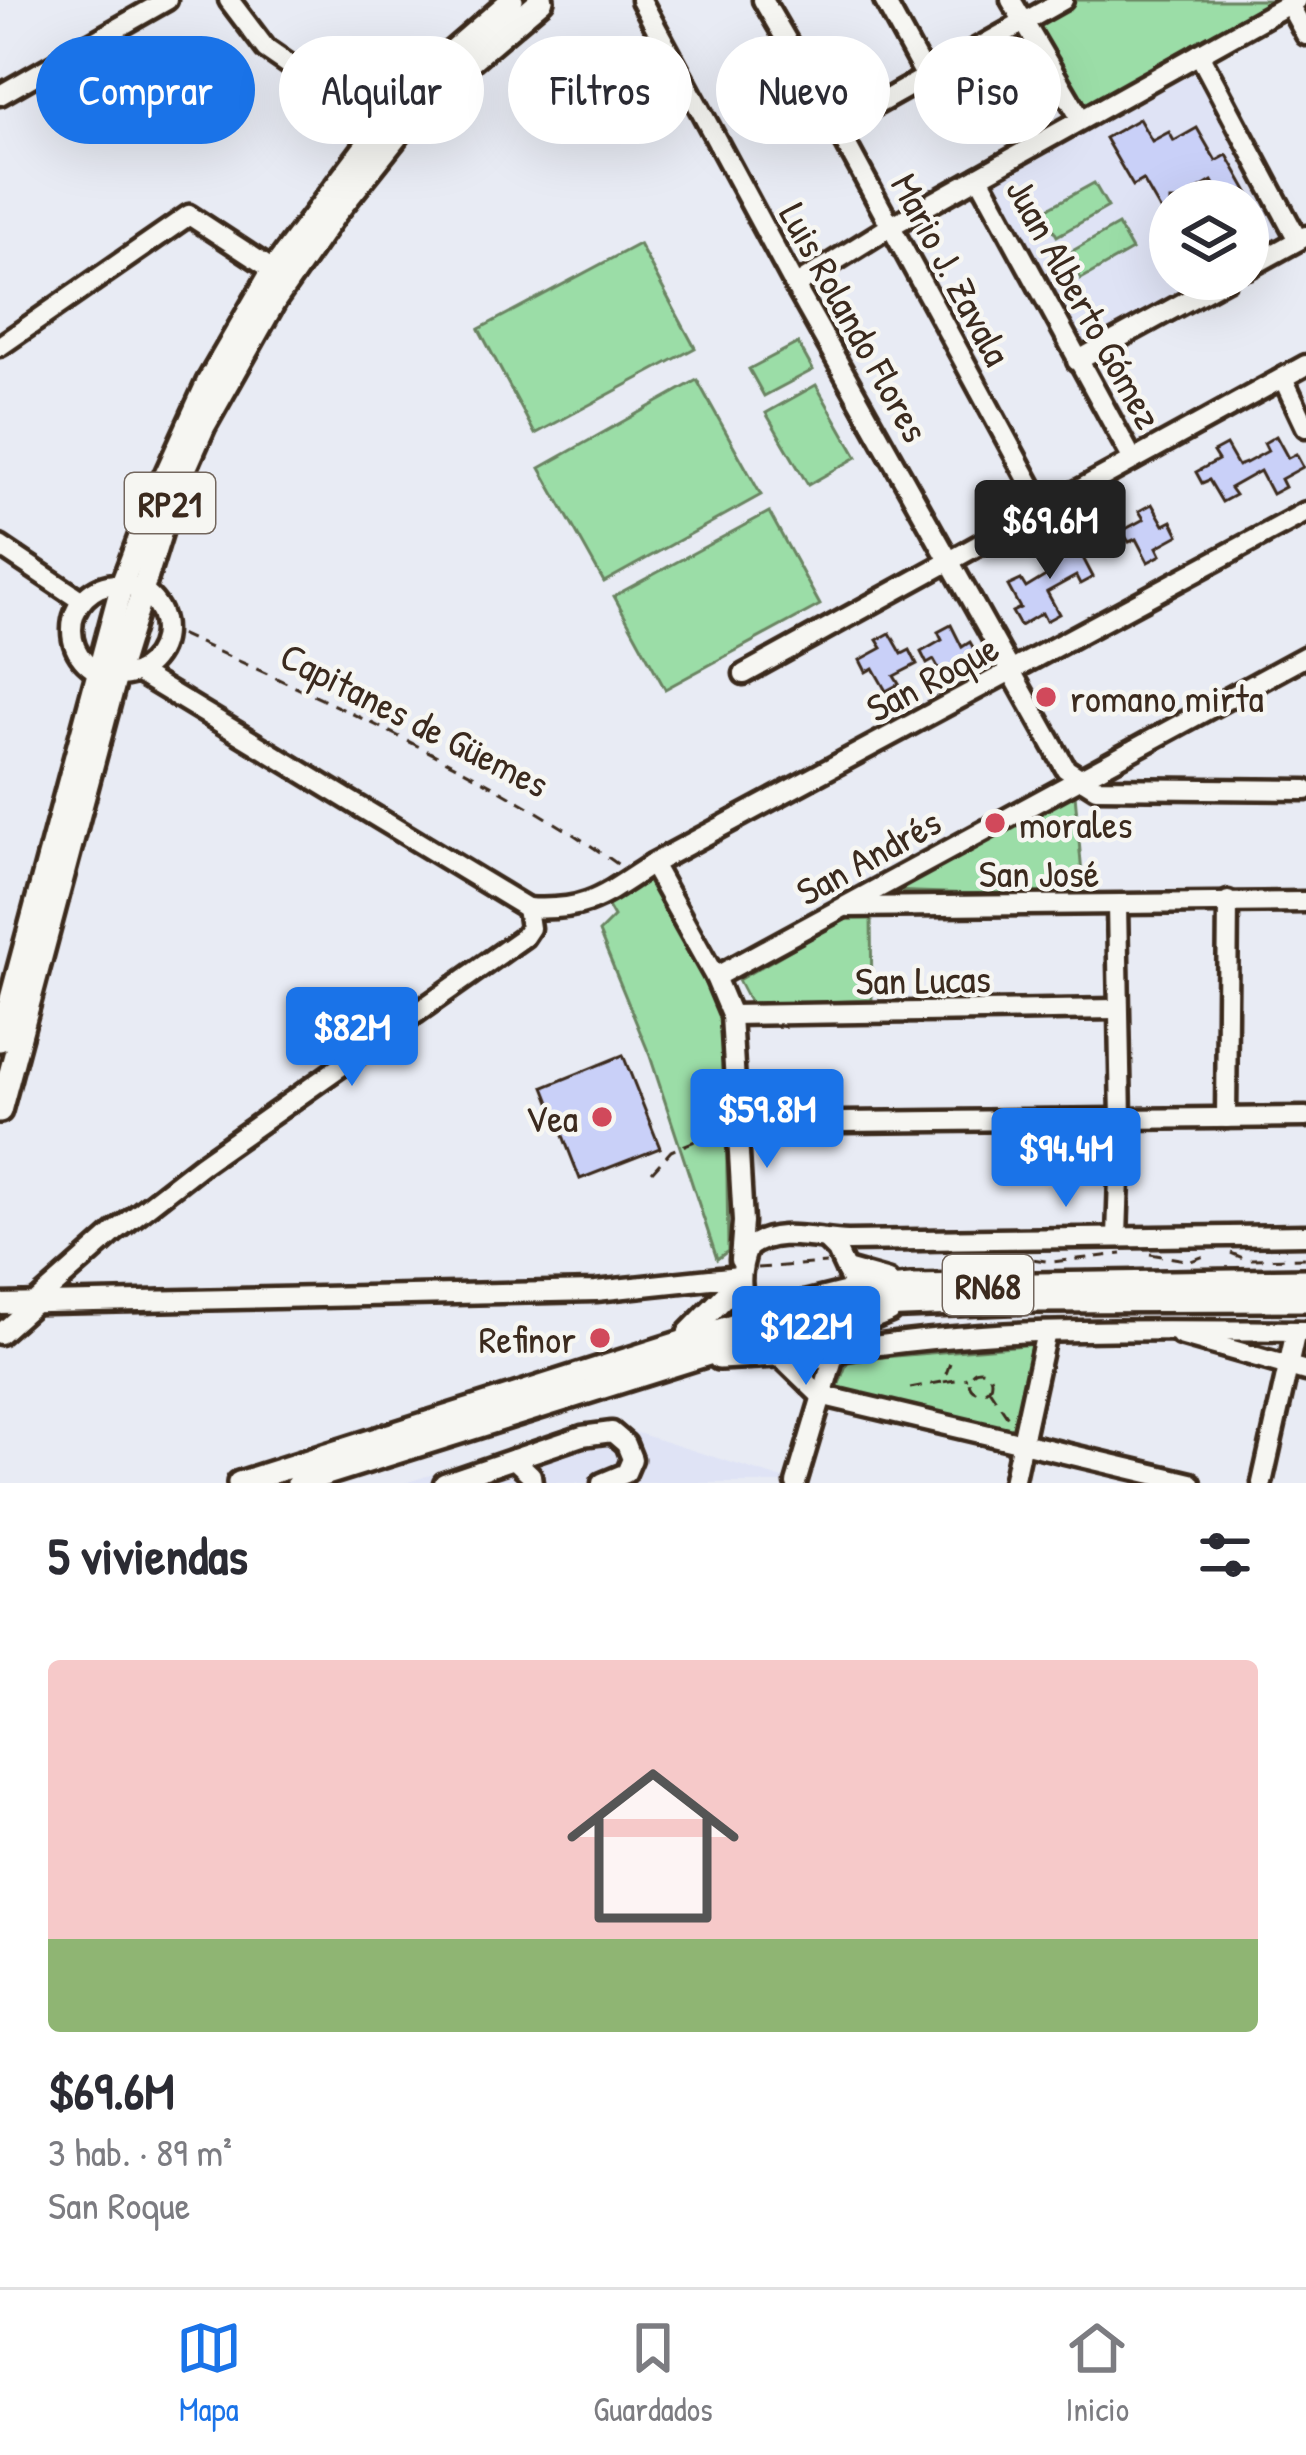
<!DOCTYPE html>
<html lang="es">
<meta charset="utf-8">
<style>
body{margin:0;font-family:"Patrick Hand",sans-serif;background:#f2f2f3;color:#2b2b33;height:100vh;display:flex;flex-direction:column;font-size:45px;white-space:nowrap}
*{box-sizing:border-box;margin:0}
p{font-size:39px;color:#7c7c81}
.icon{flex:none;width:66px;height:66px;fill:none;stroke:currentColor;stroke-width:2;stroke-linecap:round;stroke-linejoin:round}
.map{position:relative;height:1483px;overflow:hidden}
.details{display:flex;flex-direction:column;background:#fff;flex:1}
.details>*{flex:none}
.guide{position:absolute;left:36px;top:36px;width:1236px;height:108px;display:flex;gap:24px}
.controls{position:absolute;left:1149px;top:180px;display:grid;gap:24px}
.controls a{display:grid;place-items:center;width:120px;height:120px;border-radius:50%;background:#fff;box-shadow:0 12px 48px #0002;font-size:60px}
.price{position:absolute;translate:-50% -102px;padding:0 27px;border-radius:12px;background:#1a73e8;color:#fff;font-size:39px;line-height:78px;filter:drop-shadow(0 3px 6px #0008)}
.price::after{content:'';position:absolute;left:50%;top:72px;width:36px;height:27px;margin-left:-18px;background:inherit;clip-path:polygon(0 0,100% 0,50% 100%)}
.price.on{background:#222;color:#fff}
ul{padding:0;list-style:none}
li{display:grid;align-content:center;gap:24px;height:636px;padding:0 48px}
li+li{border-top:3px solid #e1e1e2}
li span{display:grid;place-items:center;height:372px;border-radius:12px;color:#555}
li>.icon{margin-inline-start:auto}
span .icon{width:216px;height:216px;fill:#fffc;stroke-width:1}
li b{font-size:51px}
h2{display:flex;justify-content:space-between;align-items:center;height:144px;padding:0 48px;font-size:51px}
.pill{padding:0 42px;border-radius:54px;background:#fff;box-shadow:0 12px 48px #0002;font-size:42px;line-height:108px}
.pill.on{background:#1a73e8;color:#fff}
.dock{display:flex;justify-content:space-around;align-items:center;height:168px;border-top:3px solid #e1e1e2;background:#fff;font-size:33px;color:#7c7c81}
.dock a{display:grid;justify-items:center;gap:6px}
.dock .on{color:#1a73e8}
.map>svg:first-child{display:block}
.built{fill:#dfe3f5}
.green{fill:#9bdda7;stroke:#6b8462;stroke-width:3}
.building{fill:#c9d0f8;stroke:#3b2a1e;stroke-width:3}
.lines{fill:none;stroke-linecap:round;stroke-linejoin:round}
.minor-casing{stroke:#3b2a1e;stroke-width:27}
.major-casing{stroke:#3b2a1e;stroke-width:30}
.path{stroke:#3b2a1e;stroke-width:3;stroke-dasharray:12 9;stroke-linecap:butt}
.minor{stroke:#f6f6f2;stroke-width:18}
.major{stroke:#f6f6f2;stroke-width:21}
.poi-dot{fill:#d1495b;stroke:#f6f6f2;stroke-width:4.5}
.labels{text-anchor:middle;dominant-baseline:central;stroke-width:9;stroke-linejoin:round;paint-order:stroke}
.shield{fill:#f6f6f2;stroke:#73675e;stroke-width:3}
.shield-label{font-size:36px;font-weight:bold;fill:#3b2a1e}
.street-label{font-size:39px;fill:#3b2a1e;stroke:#f6f6f2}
.poi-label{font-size:39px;fill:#3b2a1e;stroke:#f6f6f2;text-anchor:start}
</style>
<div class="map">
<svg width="1306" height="1483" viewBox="0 0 1306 1483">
<rect width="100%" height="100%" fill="#e8ebf4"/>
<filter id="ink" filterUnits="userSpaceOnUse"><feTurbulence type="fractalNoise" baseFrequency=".00833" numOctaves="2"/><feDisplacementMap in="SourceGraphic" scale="24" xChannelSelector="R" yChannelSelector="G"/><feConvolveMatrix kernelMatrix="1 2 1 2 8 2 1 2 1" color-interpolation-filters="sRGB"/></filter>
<g filter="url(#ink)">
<g class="built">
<path d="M1197 59 1295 240 1248 265V201H1170V279H1222L1079 356 983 179Z"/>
<path d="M600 1421 783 1479 782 1483H405Z"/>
</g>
<g class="green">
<path d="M1065 0H1294L1081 118 1024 23Z"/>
<path d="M1094 183 1108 207 1057 236 1043 211Z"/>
<path d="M1118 225 1132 250 1081 279 1067 254Z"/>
<path d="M639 244 695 348 535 434 479 329Z"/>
<path d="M798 343 813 370 764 396 749 369Z"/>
<path d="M697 380 761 495 604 582 540 468Z"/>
<path d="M816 385 857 457 808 485 766 413Z"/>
<path d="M769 512 820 605 665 689 614 596Z"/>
<path d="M1075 794 1084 898 889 891Z"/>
<path d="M652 864 725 1028 728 1251 717 1259 650 1056 599 932 614 917 602 896Z"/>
<path d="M853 914 871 917 872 1000 751 1005 738 980Z"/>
<path d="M1037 1344 1023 1441 836 1392 848 1360Z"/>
</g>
<g class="building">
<path d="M1139 119 1152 141 1169 132 1174 141 1197 128 1216 161 1227 155 1253 201H1223L1212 181 1185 197 1188 201H1170V227L1143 180 1133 186 1105 138Z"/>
<path d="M1276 436 1288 458 1296 454 1303 467 1281 479 1285 487 1272 494 1260 471 1230 488 1235 495 1222 502 1209 480 1202 483 1196 472 1218 460 1213 452 1226 445 1238 466 1246 463 1268 451 1264 443Z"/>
<path d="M1152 504 1164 525 1172 521 1179 535 1157 547 1161 555 1148 562 1136 539 1129 542 1122 531 1144 519 1139 511Z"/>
<path d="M1081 539 1088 551 1081 554 1093 577 1080 584 1076 576 1047 592 1059 614 1046 621 1042 613 1020 626 1012 612 1020 608 1008 586 1021 580 1026 588 1054 571 1043 549 1055 543 1059 551Z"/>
<path d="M951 625 962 647 970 642 978 656 955 668 960 676 947 683 934 660 927 664 921 652 942 640 938 632Z"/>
<path d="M890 633 902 654 910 650 917 664 894 676 899 684 886 691 873 668 866 672 860 660 882 648 877 640Z"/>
<path d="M623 1055 660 1148 580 1179 544 1087Z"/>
</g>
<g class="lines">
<g class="minor-casing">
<g id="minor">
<path d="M229 0 266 49 314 82 372 138"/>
<path d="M641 0 795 286 1066 769 1096 788 1306 790"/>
<path d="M763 0 837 127 1044 509"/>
<path d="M884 0 926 77"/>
<path d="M1011 0 1081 119"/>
<path d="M1289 4 1306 35"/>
<path d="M1199 54 1298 240"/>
<path d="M0 95 167 0"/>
<path d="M837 127 1063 0"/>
<path d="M979 177 1133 460"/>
<path d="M1248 268 1306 236"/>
<path d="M795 286 891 226 1296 0"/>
<path d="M0 346 189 215 273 270"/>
<path d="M1077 361 1227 279"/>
<path d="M1283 378 1306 427"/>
<path d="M0 546 82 601"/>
<circle cx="118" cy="630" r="46"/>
<path d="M137 672 527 908"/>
<path d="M744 674 1306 365"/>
<path d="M652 864 715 977 731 1015 743 1222 740 1260"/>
<path d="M849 907 1306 902"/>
<path d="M715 977 1306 656"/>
<path d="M731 1015 1116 1009"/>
<path d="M1226 1118 1228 901"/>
<path d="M738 1123 1306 1117"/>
<path d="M1117 1236 1121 1120 1117 905"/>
<path d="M827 1241 837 1251 853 1285"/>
<path d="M0 1304 596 1291 739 1276"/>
<path d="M850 1324C841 1358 807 1368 776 1355 746 1326 732 1287 748 1248 776 1226 815 1240 848 1241L1306 1235"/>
<path d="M0 1334 116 1231 201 1165 524 937 530 928 527 908C587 912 603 896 652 864L1306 512"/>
<path d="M1180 1335 1306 1371"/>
<path d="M835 1352C991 1325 1149 1330 1306 1331"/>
<path d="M783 1359 820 1395 1191 1483"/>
<path d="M514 1459 582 1436 612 1432 626 1444 632 1459 626 1473 602 1483"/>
<path d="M444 1483 514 1459 531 1475 532 1483"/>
<path d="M796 1483 835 1352"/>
<path d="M1013 1483 1046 1332"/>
<path d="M1262 1483 1296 1331"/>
</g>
</g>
<g class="major-casing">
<g id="major">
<path d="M0 1040 122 584 153 503 208 382 273 270 372 138 432 69 512 0"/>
<path d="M0 1111 116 676 169 505 204 426 275 300 335 214 429 96 542 0"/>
<path d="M848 1271 887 1282"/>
<path d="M689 1333 739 1282"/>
<path d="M848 1333 864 1321 889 1311"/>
<path d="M719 1358 776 1355"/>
<path d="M239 1483 798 1305 854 1291 911 1286 1306 1280"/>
<path d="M298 1483 855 1308 1033 1301 1306 1300"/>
</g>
</g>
<g class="path">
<path d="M163 622 173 631C326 701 481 768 619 865"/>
<path d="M652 1172 671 1151 721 1130"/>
<path d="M1231 1253 1245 1259 1306 1258"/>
<path d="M1150 1254 1191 1261 1210 1254"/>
<path d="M1013 1256 1052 1262 1122 1254"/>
<path d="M757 1268 826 1263"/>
<path d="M950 1363 943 1382 967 1378"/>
<circle cx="980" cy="1381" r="11"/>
<path d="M910 1388 942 1382"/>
<path d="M989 1389 1009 1419"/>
</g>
<use href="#minor" class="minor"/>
<use href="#major" class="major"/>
</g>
</g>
<g class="poi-dot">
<circle cx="1046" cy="697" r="12"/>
<circle cx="995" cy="823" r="12"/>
<circle cx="602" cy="1117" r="12"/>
<circle cx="600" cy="1338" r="12"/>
</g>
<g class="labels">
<g class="shield">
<rect x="125" y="473" width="90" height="60" rx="9"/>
<rect x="943" y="1255" width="90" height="60" rx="9"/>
</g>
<g class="shield-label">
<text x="170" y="503">RP21</text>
<text x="988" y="1285">RN68</text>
</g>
<g class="street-label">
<text transform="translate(952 269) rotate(62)">Mario J. Zavala</text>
<text transform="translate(1085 303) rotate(61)">Juan Alberto Gómez</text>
<text transform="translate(855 322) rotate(61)">Luis Rolando Flores</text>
<text transform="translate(932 677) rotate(-28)">San Roque</text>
<text transform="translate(415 719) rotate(27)">Capitanes de Güemes</text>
<text transform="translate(868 856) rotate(-29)">San Andrés</text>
<text x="1039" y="872">San José</text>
<text transform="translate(923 979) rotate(-1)">San Lucas</text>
</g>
<g class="poi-label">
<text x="1070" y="697">romano mirta</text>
<text x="1019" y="823">morales</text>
<text x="578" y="1117" text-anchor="end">Vea</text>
<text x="576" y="1338" text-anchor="end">Refinor</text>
</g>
</g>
</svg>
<div class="controls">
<a><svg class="icon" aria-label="layers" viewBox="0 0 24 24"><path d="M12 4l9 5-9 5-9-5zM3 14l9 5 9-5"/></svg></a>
</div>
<b class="price on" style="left:1050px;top:582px">$69.6M</b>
<b class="price" style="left:352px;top:1089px">$82M</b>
<b class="price" style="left:767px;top:1171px">$59.8M</b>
<b class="price" style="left:1066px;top:1210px">$94.4M</b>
<b class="price" style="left:806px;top:1388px">$122M</b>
<div class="guide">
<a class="pill on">Comprar</a>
<a class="pill">Alquilar</a>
<a class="pill">Filtros</a>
<a class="pill">Nuevo</a>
<a class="pill">Piso</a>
</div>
</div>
<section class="details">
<h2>5 viviendas<svg class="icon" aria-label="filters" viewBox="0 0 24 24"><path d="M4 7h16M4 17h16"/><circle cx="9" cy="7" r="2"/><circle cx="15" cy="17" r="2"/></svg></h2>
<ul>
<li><span style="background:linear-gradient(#f6c9c9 75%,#8fb573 0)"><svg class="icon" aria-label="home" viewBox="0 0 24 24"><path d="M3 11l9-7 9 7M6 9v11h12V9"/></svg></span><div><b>$69.6M</b><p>3 hab. · 89 m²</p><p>San Roque</p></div></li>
</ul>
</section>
<nav class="dock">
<a class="on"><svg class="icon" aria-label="map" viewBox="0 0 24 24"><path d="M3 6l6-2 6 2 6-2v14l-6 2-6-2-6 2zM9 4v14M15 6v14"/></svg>Mapa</a>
<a><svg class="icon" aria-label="saved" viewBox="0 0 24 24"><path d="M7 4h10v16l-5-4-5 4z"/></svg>Guardados</a>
<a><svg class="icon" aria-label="home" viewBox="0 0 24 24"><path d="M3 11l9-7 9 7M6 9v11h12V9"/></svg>Inicio</a>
</nav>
